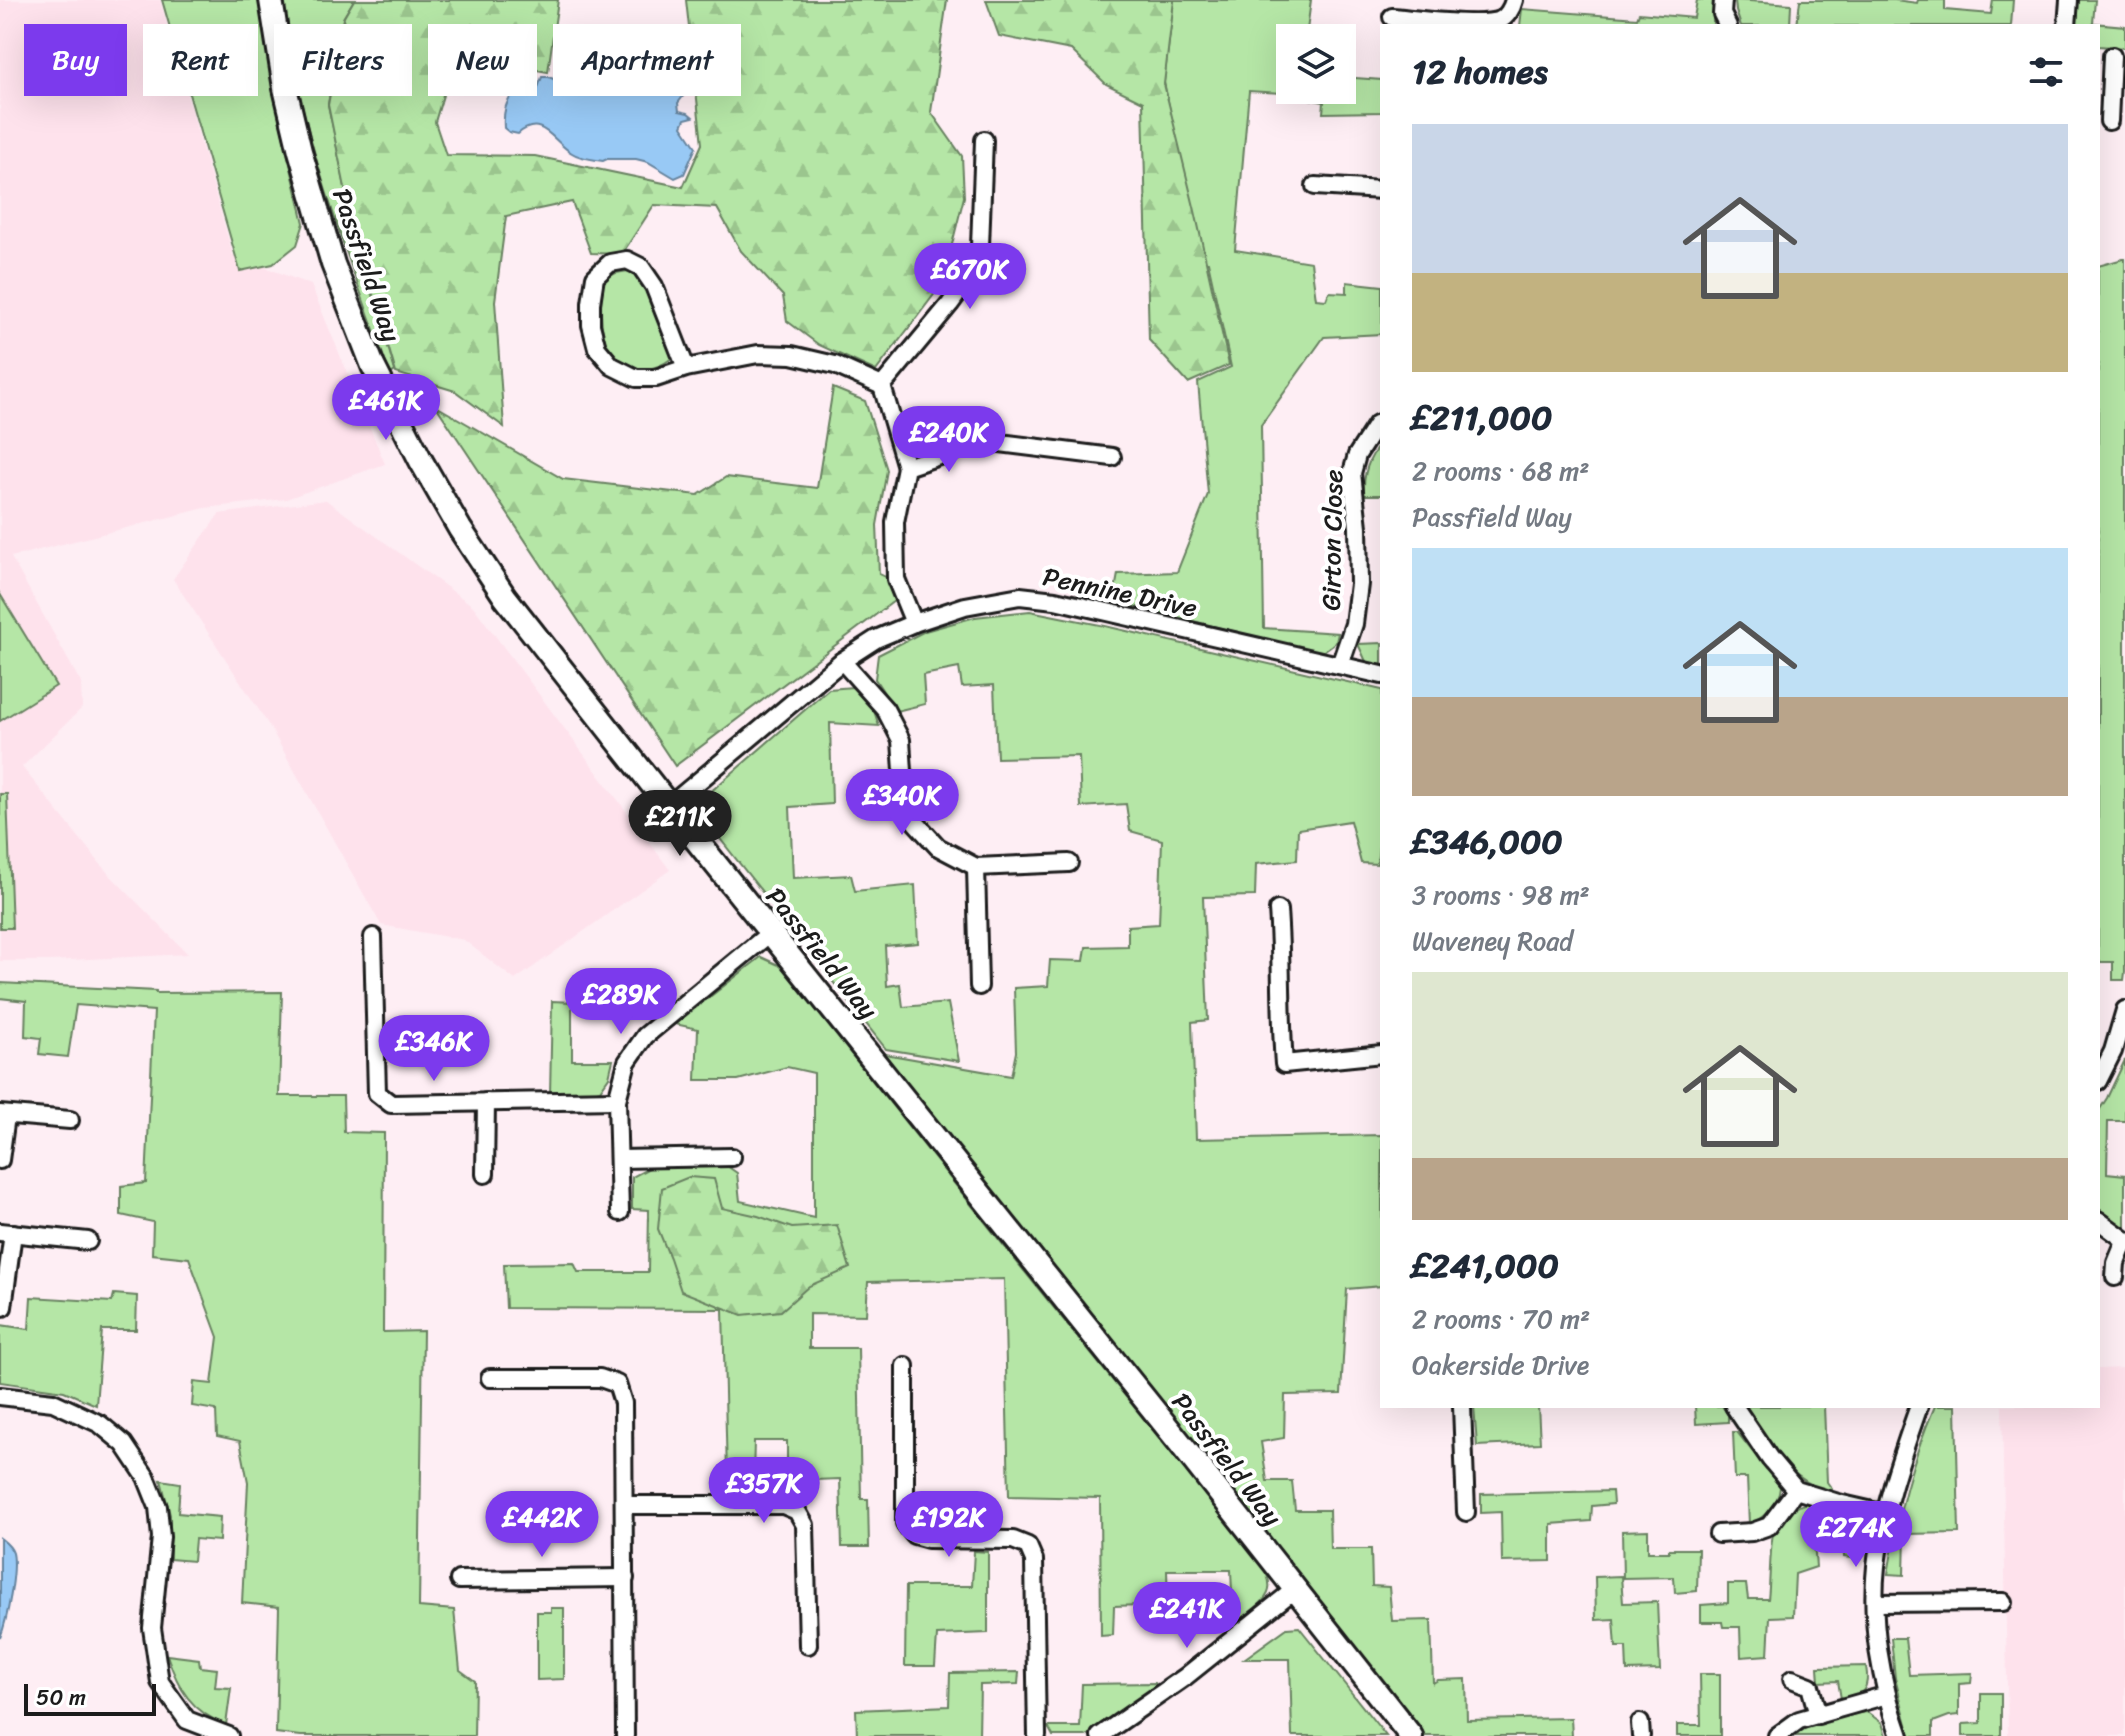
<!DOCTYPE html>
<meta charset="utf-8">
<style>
body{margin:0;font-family:Sriracha,sans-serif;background:#f2f2f3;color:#1f2937;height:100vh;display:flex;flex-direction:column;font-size:30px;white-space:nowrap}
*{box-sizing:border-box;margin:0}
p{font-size:26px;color:#747a83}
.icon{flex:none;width:44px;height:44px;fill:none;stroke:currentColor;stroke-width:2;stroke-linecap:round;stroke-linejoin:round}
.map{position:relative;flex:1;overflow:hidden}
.sheet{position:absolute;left:1380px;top:24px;width:720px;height:1384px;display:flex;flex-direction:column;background:#fff;border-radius:0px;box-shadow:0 8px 32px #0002}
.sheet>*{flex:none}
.hud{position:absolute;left:24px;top:24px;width:760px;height:72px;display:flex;gap:16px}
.fabs{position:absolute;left:1276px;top:24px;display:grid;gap:16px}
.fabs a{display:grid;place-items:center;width:80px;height:80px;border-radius:0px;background:#fff;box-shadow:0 8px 32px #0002;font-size:40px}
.scale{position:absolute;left:24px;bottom:20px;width:132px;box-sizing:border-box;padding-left:8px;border:4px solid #1c1c1c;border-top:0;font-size:22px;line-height:28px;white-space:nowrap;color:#1c1c1c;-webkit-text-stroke:6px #fff;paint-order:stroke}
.price{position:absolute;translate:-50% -68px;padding:0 18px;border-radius:28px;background:#7c3aed;color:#fff;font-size:26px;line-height:52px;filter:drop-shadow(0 2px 4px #0008)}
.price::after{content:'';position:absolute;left:50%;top:48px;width:24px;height:18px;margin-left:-12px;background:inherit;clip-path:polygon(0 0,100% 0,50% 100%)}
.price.active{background:#222;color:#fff}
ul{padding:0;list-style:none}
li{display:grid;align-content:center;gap:16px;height:424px;padding:0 32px}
li span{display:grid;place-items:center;height:248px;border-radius:0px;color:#555}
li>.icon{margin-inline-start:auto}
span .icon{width:144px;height:144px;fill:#fffc;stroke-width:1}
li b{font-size:34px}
h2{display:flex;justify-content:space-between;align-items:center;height:96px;padding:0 32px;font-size:34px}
.chip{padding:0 28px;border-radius:0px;background:#fff;box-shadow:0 8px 32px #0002;font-size:28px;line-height:72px}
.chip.active{background:#7c3aed;color:#fff}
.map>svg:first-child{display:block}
.built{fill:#fee2ec}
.grass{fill:#b5e6a6;stroke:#688161;stroke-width:2}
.forest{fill:url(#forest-firs);stroke:#688161;stroke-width:2}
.water{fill:#98c9f5;stroke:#66849e;stroke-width:2}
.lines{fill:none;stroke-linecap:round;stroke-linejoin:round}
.street-casing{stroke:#1c1c1c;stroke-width:22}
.secondary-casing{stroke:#1c1c1c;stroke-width:28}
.street{stroke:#fff;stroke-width:16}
.secondary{stroke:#fff;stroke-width:22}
.labels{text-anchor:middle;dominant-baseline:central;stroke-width:8;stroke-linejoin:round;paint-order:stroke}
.street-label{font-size:26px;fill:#1c1c1c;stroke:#fff}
</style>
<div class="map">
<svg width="2125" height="1736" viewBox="0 0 2125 1736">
<defs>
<pattern id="forest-firs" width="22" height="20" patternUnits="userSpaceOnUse" patternTransform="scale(2)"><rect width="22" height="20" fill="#b5e6a6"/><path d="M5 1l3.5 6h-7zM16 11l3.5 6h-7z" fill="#9bc58e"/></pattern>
</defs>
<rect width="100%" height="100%" fill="#feeef4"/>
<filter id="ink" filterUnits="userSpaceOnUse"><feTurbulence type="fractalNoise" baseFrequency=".0125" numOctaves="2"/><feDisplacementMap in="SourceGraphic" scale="16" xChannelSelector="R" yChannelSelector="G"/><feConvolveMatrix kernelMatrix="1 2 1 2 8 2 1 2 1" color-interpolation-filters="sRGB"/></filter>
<g filter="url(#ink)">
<g class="built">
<path d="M0 0H160L233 255 311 285 385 464 286 499 205 508 11 557 81 683 82 708 22 767 107 872 188 954 50 961H0Z"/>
<path d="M326 500 473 606 670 870 515 980 464 940 381 925 270 727 173 579 219 514Z"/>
<path d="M2125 1368V1736H2008L2002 1406H2098V1369Z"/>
</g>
<g class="grass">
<path d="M162 0H259L279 117 304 223 297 245 273 264 240 271Z"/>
<path d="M284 0H354L343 18 328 104 352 221 395 371 390 375C347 252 297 131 284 0Z"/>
<path d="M1174 0H1311L1306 38H1290V90H1342V77L1382 80V112L1323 113 1324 102 1299 97V94L1249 91 1235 250 1311 262 1316 299 1326 300 1329 292 1347 293V282L1382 286V334L1324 337 1261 425 1264 628 1338 633 1336 642 1321 653 1113 601 1118 574 1177 572 1208 494 1198 382 1231 367 1208 262H1202L1164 82Z"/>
<path d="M1697 0H1713V26H1520L1522 9 1637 18 1639 13 1694 18Z"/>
<path d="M1735 0 1791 4 1790 26H1741L1736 11Z"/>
<path d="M1800 0H1895L1917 3 1918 0H1945V10L1991 14 1993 0H2013L2011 26H1797Z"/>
<path d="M2078 0H2095L2093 23 2125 26V48L2098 46V26H2077Z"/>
<path d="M2123 259H2125V972L2124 980H2113V962H2098V266Z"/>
<path d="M628 271 639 274 672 358C651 375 623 373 608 348 599 332 600 297 604 280L616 273Z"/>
<path d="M1382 441V495H1364C1363 473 1368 459 1382 441Z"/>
<path d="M0 594 56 686 0 721Z"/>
<path d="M1030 611 1105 626 1382 690V845L1379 846 1377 864 1361 863 1350 821 1298 829 1297 860 1256 864 1255 896 1203 897 1208 1020 1192 1022 1196 1139 1382 1135V1286L1347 1289 1341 1394 1285 1395 1284 1438 1261 1442 1267 1481H1292L1295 1510H1329L1330 1549H1371L1372 1586 1389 1587 1392 1621 1431 1620 1433 1683 1438 1680 1466 1679 1467 1720 1571 1718 1572 1736H1425L955 1152 885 1054 1011 1076 1016 1052 1014 988 1048 986 1050 960 1084 961 1086 947 1128 946V926L1159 924 1162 840 1130 831 1126 804 1081 807 1079 756 997 758 994 685 962 687 959 668 923 675 925 704 896 711 875 679 878 655 925 631 975 617Z"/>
<path d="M1382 643V670L1368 666 1358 644Z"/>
<path d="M853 687 872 705 879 726 830 723 832 804 790 807 793 878 851 875 855 891 915 885 918 943 885 946 887 986 900 984 903 1007 948 1003 959 1061 886 1049 699 812 701 800 829 689Z"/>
<path d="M0 794H7L12 928H0Z"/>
<path d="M761 957 781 966 1016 1261 1261 1564C1281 1594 1262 1602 1240 1620L1233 1614 1231 1570H1167L1168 1604 1114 1606 1113 1635 1101 1636 1100 1498 1009 1496 1004 1279 868 1282 866 1315 809 1314V1348H858L861 1499H868L869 1547H842L840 1479 787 1481V1441H754L753 1477 727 1476 723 1309 506 1308 504 1264 574 1263 578 1272H648L649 1210 632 1209V1177L651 1167 727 1166 737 1173 740 1201 814 1218V1073L787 1067 738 1080H696L698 1029 675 1024Z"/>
<path d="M0 983 156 991V993L282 992 279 1096H343L344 1132 384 1133 383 1332 423 1331 419 1607 454 1610 460 1670 475 1681 474 1736H301L276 1733 279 1607 242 1603 248 1482 240 1441 217 1436 216 1410 192 1406 194 1382 212 1384 218 1337 189 1258 152 1254 153 1222 121 1215V1186L146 1183 154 1011 76 1005 68 1057 39 1054 41 1038 25 1036 26 1001 0 998Z"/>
<path d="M552 1001 572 1002V1060H613L609 1077 600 1090 586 1094H550Z"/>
<path d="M2125 1060V1121H2108L2107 1173 2125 1175V1230L2098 1210V1112L2107 1098Z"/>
<path d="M114 1294 137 1296 136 1330H102L96 1405 64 1391 0 1382V1325L29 1329 31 1297 112 1302Z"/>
<path d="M1474 1406H1538L1540 1443 1477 1446Z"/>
<path d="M1695 1406H1722L1728 1415V1422L1696 1424Z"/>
<path d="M1740 1406H1824L1827 1482 1832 1489V1494C1784 1477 1768 1445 1740 1406Z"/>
<path d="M1935 1406H1956L1959 1533 1905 1534 1904 1575 1888 1574C1898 1516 1911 1460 1935 1406Z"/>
<path d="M1733 1432H1737L1780 1487C1779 1503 1763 1520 1749 1524L1747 1478H1735Z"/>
<path d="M161 1480 180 1483 178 1513 220 1517 219 1541 195 1539 193 1561 170 1559V1515Z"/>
<path d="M1612 1491 1613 1504 1592 1506 1591 1521 1551 1524V1561L1502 1562 1501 1512 1481 1513V1494Z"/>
<path d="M1809 1503 1859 1520 1861 1559 1844 1557 1843 1515 1812 1516 1816 1567 1795 1574 1793 1616 1770 1617 1768 1655 1741 1657 1740 1627H1723L1722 1622H1701V1605L1728 1603V1584H1746L1748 1599H1768C1770 1586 1770 1543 1773 1535 1779 1522 1794 1504 1809 1503Z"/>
<path d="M1648 1530V1552H1669V1549H1698L1697 1591 1675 1593 1674 1577 1623 1578 1622 1531Z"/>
<path d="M974 1551 988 1552V1633L937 1635 935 1666H905L906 1586H972Z"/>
<path d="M1621 1576 1623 1603 1657 1602 1660 1670 1627 1671 1626 1647H1616L1614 1619 1596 1620 1595 1577Z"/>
<path d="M551 1608H564V1679L537 1680V1612H551Z"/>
<path d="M1299 1627 1386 1736H1292L1290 1659H1244L1287 1628Z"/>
<path d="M1891 1638H1905L1909 1675 1972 1673 1971 1683 1959 1684V1715L1949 1716 1933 1722V1736H1910L1895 1678Z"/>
<path d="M167 1655 199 1659 200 1667 217 1669 215 1687 231 1688 226 1725C192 1712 178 1689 167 1655Z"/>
<path d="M1866 1666C1870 1689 1864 1696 1841 1699L1838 1681 1819 1682 1818 1667Z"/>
<path d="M1019 1672 1018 1684 980 1685 979 1736H857L856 1710 949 1706 950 1673Z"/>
<path d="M1700 1674H1720V1736H1677V1725H1701Z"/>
<path d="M1155 1683 1156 1686 1122 1715 1086 1736H1053L1048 1727H1080L1082 1684Z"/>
<path d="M1981 1693H2001V1736H1963V1724L1981 1723Z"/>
<path d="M1867 1712 1882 1723 1886 1736H1796C1809 1721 1848 1714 1867 1712Z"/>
</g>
<g class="forest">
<path d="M354 0H558L548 72 455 55 435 122 446 155 535 156 683 187 702 144 686 0H947L931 112 962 156 964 197 942 284 876 371 819 345 787 321 783 296 741 251 717 208 654 205 622 254 591 253 572 202 506 216 495 301 504 427 455 391 396 373 352 222 328 105 344 17Z"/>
<path d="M986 0H1174L1164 84 1195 211 1229 365 1188 383 1149 340 1143 102 1106 84 1071 50 999 36Z"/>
<path d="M833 388 865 401 887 470 877 525 879 574 910 589 675 766 436 406 563 479 698 495 726 477 817 488Z"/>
<path d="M689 1177 714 1179 722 1208 758 1216 792 1228 837 1225 850 1268 809 1286 781 1311 742 1315 681 1291 670 1258 658 1229 662 1188Z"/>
</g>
<g class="water">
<path d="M638 74 676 84 684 95 678 103 679 111 688 113 693 117 685 119 682 126 696 147 684 174 675 178 648 162 636 159H607L603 161C593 159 581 159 572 153 553 142 542 113 518 134L509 132 504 128C503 113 505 101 516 91L532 97 536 93 542 77H549L560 82H577L589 87 595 84 603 89 613 87 616 78Z"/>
<path d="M0 1538C5 1542 11 1546 13 1553 17 1571 7 1620 0 1638Z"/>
</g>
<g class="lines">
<g class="street-casing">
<g id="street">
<path d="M1723 0 1722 14 1728 26"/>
<path d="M1392 17C1416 19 1481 28 1500 20 1507 17 1512 8 1514 0"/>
<path d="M2067 26 2069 0"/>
<path d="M2109 121 2112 56"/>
<path d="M1315 186 1382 190"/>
<path d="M686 368 654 286 641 267 627 260 610 263 595 277 591 303V325L597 348 612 366 636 378H656L686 368 758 354 792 355 835 365 882 386"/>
<path d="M906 467 882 386 950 304 974 271 980 246 984 140"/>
<path d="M914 623 896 579 895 522 906 467 984 441 1112 457"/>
<path d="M842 661 885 709 901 740 905 802 916 823 938 847 976 867 1069 863"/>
<path d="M1340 665 1354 624 1359 584 1358 527 1352 473 1357 455 1377 424 1382 422"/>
<path d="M669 806 842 661 876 639 914 623 965 606 1020 596 1055 600 1382 675"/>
<path d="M976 867 979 986"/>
<path d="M1278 910C1282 962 1280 1013 1284 1064L1382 1054"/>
<path d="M373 937 377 1093 391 1104 617 1100"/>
<path d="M2098 1081 2113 1051 2125 1010"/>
<path d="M0 1114 70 1120"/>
<path d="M619 1159 732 1157"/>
<path d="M0 1160 6 1116"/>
<path d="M485 1174 486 1102"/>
<path d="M620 1212 617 1100 627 1062 645 1036 770 933"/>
<path d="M2098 1220 2125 1240"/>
<path d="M0 1232 88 1241"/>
<path d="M2115 1277 2116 1263 2125 1241"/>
<path d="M3 1307 13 1233"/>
<path d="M905 1366V1523L914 1535 928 1539 1013 1540 1028 1546 1034 1560 1037 1736"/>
<path d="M490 1378H600L617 1384 623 1403 625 1736"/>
<path d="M0 1396 53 1402 100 1424 124 1444 146 1477 158 1507 161 1537 152 1628 160 1682 187 1720 229 1736"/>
<path d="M1462 1406 1466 1512"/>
<path d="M1734 1406 1770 1459 1796 1490 1838 1503 1886 1514"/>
<path d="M625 1505H783L797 1511 805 1525 808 1645"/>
<path d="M1718 1534 1752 1532 1769 1526 1796 1490"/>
<path d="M459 1580 625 1578"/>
<path d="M1875 1603 2003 1602"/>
<path d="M1792 1679 1810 1686 1818 1715"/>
<path d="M1640 1723 1641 1736"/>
<path d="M1100 1736 1185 1677 1294 1590"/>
<path d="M1777 1736 1799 1720 1887 1695"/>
<path d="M1900 1736C1881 1684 1870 1622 1876 1566 1882 1512 1901 1457 1919 1406"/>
</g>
</g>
<g class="secondary-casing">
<path id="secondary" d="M271 0 285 88 300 151 333 264 373 366 421 461 460 529 505 597 669 806 1180 1443 1411 1736"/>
</g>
<use href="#street" class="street"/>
<use href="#secondary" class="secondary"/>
</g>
</g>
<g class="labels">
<g class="street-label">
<text transform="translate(367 265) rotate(71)">Passfield Way</text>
<text transform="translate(1332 540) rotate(-89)">Girton Close</text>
<text transform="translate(1120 592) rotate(12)">Pennine Drive</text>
<text transform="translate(822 953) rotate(51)">Passfield Way</text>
<text transform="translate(1227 1459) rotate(52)">Passfield Way</text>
</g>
</g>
</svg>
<div class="fabs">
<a><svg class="icon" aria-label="layers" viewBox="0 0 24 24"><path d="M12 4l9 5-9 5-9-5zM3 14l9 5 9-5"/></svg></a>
</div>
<div class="scale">50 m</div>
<b class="price" style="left:970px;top:311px">£670K</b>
<b class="price" style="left:386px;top:442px">£461K</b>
<b class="price" style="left:949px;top:474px">£240K</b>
<b class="price" style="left:902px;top:837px">£340K</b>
<b class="price active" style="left:680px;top:858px">£211K</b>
<b class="price" style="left:621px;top:1036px">£289K</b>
<b class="price" style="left:434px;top:1083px">£346K</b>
<b class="price" style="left:764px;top:1525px">£357K</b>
<b class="price" style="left:542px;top:1559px">£442K</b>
<b class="price" style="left:949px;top:1559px">£192K</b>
<b class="price" style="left:1856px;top:1569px">£274K</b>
<b class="price" style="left:1187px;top:1650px">£241K</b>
<div class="hud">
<a class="chip active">Buy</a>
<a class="chip">Rent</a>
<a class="chip">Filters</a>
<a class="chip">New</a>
<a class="chip">Apartment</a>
</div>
<section class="sheet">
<h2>12 homes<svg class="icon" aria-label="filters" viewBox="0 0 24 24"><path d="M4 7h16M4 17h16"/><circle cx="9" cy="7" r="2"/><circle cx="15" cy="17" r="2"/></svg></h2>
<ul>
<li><span style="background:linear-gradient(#c9d6e8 60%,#c2b280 0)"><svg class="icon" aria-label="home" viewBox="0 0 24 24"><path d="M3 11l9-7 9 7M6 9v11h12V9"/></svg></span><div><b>£211,000</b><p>2 rooms · 68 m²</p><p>Passfield Way</p></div></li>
<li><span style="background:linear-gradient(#bfe0f5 60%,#b9a48a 0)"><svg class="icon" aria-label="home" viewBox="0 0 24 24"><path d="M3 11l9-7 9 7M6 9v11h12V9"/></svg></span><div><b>£346,000</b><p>3 rooms · 98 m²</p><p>Waveney Road</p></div></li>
<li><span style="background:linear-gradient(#dfe7d0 75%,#b9a48a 0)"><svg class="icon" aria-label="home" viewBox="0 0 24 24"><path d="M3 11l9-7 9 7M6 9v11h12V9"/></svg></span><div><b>£241,000</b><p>2 rooms · 70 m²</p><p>Oakerside Drive</p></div></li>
</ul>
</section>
</div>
